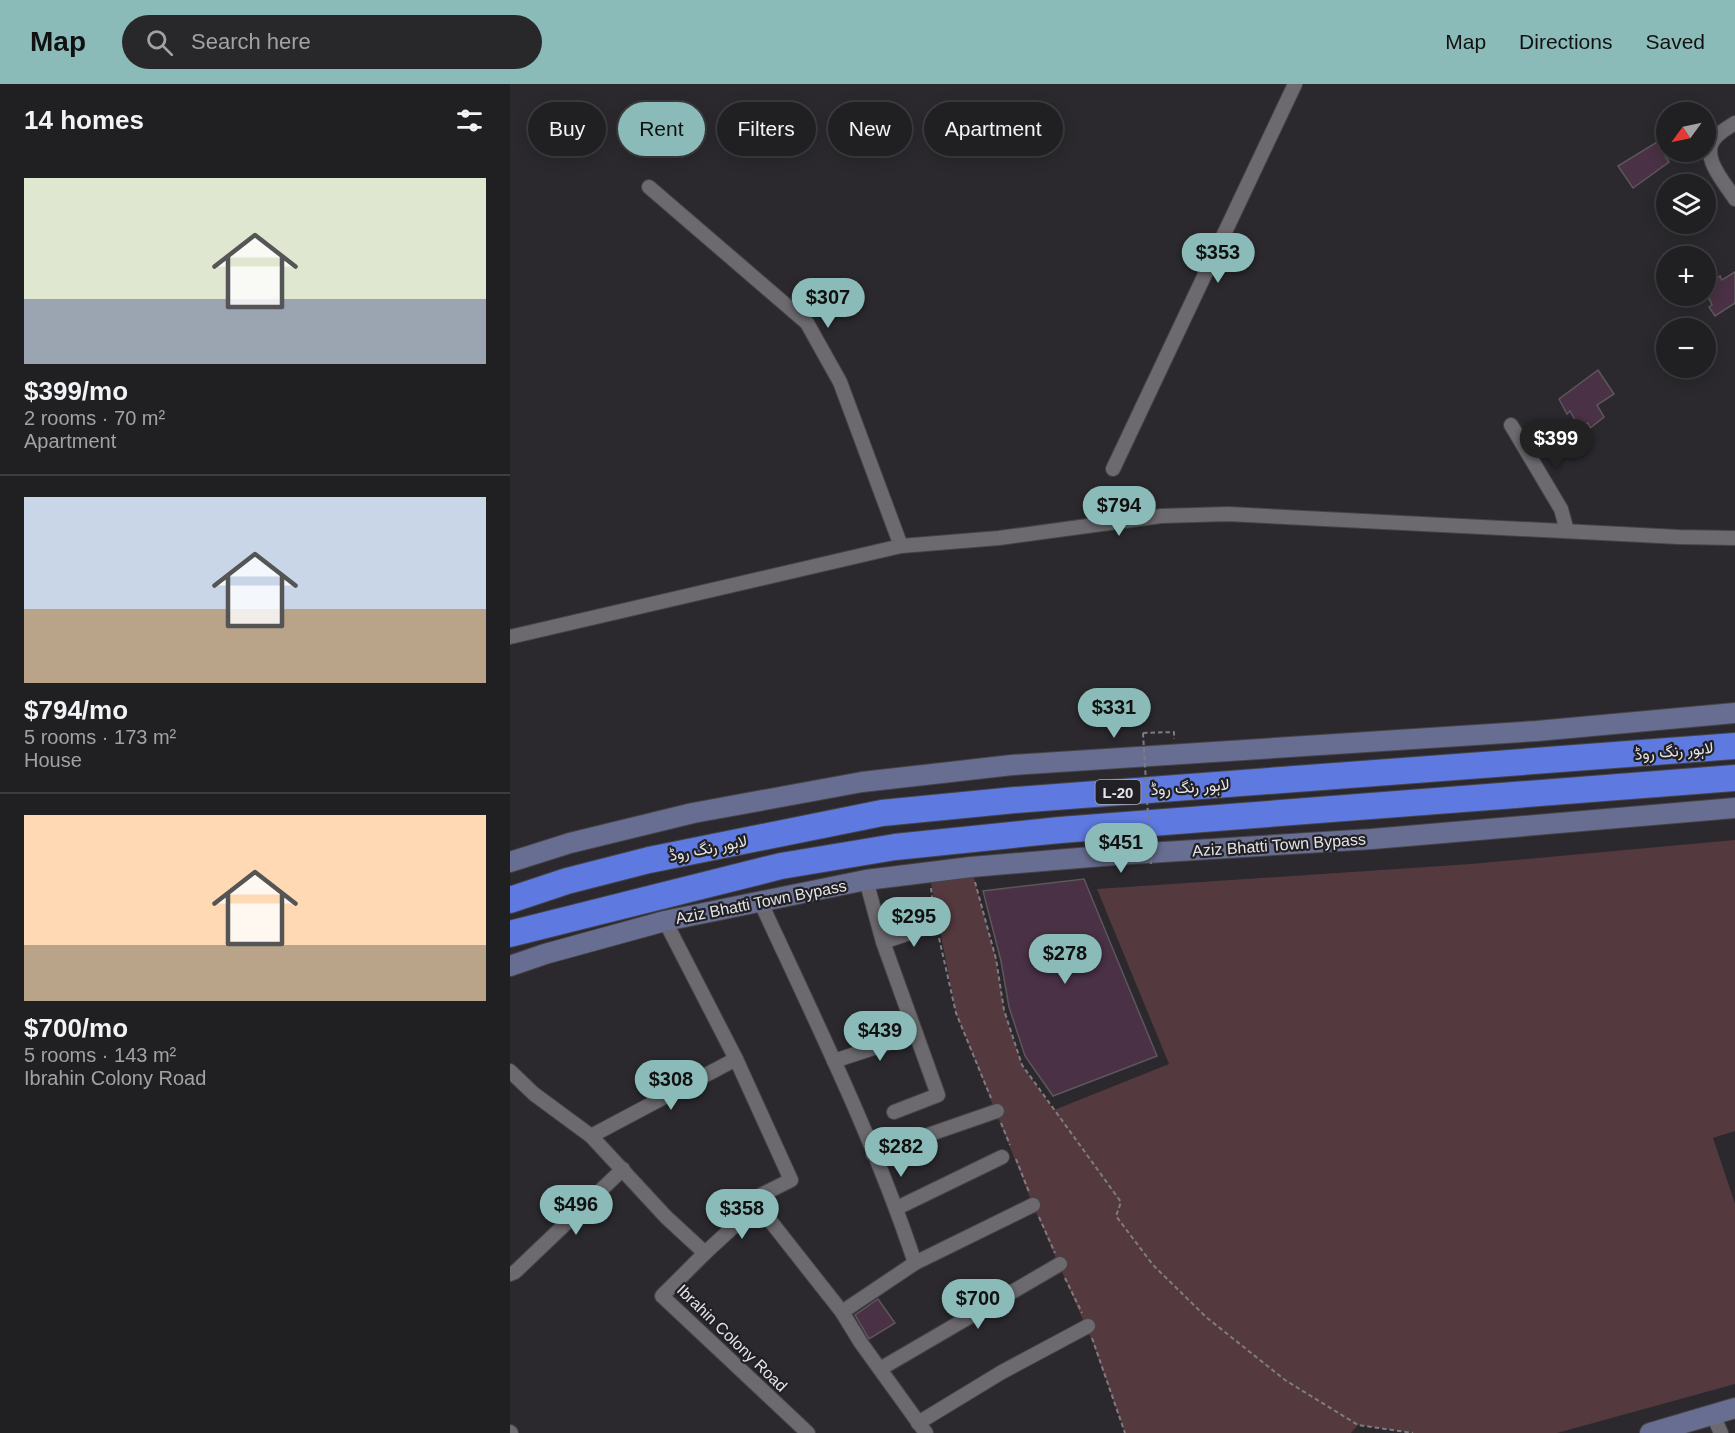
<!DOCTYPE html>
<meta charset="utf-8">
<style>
body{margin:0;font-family:Helvetica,Vazirmatn,sans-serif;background:#28272a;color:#f1f3f6;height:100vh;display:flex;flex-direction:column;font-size:22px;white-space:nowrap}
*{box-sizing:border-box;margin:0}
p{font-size:20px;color:#a2a2a5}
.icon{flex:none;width:33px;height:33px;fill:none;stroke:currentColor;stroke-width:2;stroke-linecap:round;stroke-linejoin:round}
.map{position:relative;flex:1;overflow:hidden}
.sheet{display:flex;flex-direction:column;background:#201f22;width:510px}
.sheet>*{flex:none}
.hud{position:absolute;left:18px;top:18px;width:570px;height:54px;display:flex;gap:12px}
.needle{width:39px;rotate:237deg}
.buttons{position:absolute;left:1146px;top:18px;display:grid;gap:12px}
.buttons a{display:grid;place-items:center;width:60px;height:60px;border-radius:50%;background:#201f22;box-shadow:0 3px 15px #0003,0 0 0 2px #3d3d40;font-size:30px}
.price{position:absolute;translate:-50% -51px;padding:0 14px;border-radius:21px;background:#8bbbb9;color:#111;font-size:20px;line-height:39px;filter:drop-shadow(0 2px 3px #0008)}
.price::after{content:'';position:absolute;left:50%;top:36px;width:18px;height:14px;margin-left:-9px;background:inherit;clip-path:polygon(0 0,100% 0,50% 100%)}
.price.current{background:#222;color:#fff}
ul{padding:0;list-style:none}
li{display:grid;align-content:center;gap:12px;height:318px;padding:0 24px}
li+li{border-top:2px solid #3d3d40}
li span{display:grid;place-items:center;height:186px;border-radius:0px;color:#555}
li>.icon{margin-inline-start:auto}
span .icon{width:108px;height:108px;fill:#fffc;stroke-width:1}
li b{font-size:26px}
h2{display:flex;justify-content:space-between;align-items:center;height:72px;padding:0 24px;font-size:26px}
.tag{padding:0 21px;border-radius:27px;background:#201f22;box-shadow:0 3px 15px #0003,0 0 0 2px #3d3d40;font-size:21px;line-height:54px}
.tag.current{background:#8bbbb9;color:#111}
header{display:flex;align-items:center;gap:36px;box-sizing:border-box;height:84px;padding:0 30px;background:#8bbbb9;color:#111}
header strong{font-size:28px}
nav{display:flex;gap:33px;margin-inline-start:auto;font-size:21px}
.search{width:420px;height:54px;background:#28272a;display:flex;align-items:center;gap:15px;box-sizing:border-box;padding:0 21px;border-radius:33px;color:#a2a2a5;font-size:22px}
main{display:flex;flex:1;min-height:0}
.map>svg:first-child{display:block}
.green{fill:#54393e}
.building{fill:#4a3145;stroke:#5c575b;stroke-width:1.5}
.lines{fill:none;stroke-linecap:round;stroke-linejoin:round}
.street-casing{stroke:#454448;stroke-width:16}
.secondary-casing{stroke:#454448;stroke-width:22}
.highway-casing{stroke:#454448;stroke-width:28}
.path{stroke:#7e7c80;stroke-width:2;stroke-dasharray:4.5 3;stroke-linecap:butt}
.street{stroke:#6c6a6f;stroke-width:14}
.secondary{stroke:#686e91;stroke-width:20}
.highway{stroke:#5e79df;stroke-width:26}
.path-bridge{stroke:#7e7c80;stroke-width:2;stroke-dasharray:4.5 3;stroke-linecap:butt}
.labels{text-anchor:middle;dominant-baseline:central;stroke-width:4.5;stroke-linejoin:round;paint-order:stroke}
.shield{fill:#212024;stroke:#aaa9ac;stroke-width:1.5}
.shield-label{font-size:15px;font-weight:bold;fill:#e5e4e7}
.street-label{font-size:16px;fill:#e5e4e7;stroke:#212024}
</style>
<header>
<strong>Map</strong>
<div class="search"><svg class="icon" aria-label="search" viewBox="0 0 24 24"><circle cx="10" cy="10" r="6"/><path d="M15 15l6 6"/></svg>Search here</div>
<nav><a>Map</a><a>Directions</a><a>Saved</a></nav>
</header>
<main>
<section class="sheet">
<h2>14 homes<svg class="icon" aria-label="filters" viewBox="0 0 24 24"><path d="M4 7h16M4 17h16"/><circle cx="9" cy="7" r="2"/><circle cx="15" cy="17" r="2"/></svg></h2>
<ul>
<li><span style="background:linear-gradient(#dfe7d0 65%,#9aa5b1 0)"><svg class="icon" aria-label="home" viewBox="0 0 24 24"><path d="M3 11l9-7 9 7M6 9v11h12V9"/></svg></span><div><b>$399/mo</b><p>2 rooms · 70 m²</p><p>Apartment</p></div></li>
<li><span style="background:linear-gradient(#c9d6e8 60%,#b9a48a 0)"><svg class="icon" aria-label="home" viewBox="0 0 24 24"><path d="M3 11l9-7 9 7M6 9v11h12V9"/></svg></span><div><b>$794/mo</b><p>5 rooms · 173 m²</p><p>House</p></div></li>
<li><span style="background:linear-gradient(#ffd9b3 70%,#b9a48a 0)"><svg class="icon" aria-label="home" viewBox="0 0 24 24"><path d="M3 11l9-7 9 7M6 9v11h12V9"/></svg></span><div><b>$700/mo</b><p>5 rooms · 143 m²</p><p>Ibrahin Colony Road</p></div></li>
</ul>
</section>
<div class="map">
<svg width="1225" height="1349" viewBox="0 0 1225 1349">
<rect width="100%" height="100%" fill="#2b292e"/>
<path class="green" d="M1225 756V1047L1203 1054 1225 1120V1300L1047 1349H903L848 1341 841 1349H615L583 1259 525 1126 446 929 419 789 461 783 486 875 494 926 512 981 544 1026 659 980 587 805 961 780Z"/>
<g class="building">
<path d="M1147 58 1159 78 1123 104 1108 82Z"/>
<path d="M1225 188V219L1205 232 1199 223 1202 221 1196 208V203L1210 192 1212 196Z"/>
<path d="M1088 286 1104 310 1087 321 1094 333 1080 344 1078 339 1070 345 1060 327 1057 330 1049 315Z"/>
<path d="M574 795 647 972 543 1012 515 972 499 923 491 877 473 807Z"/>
<path d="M368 1215 385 1239 359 1255 345 1231Z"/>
</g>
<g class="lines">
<g class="street-casing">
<g id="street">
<path d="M1225 39C1219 43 1211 47 1206 53 1188 71 1215 99 1225 115"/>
<path d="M139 103 297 239 330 298 391 462"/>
<path d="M1001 341 1051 425 1057 447"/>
<path d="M603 385 785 0"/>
<path d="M0 553 391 462 489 454 651 432 718 430 1169 453 1225 454"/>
<path d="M356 796 373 858 428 1011 384 1028"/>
<path d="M250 817C305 936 364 1055 405 1179L332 1228 351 1259 416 1349"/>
<path d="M155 837 226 975 281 1096 243 1115 332 1228"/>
<path d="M373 858 426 840"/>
<path d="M324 977 406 950"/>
<path d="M0 987 24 1010 81 1052 156 1133 195 1169 152 1212 298 1349"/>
<path d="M81 1052 226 975"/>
<path d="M363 1070 487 1027"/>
<path d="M387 1124 492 1073"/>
<path d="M195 1169 248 1120"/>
<path d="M405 1179 523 1121"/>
<path d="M0 1190 5 1188 113 1085"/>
<path d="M370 1285 550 1180"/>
<path d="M1203 1331 1211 1349"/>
<path d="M408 1339 492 1288 578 1242"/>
<path d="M0 1348 1 1349"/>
</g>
</g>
<g class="secondary-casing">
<g id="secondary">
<path d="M0 778 60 759 183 729 352 698 502 681 1027 647 1225 629"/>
<path d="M0 882 35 870 155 837 356 796 461 783 605 771 862 755 1225 724"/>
<path d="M1140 1349 1225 1324"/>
</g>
</g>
<g class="highway-casing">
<g id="highway">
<path d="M0 816 57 797 139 776 372 729 505 716 1225 662"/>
<path d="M0 850 271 782 385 763 550 746 1225 694"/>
</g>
</g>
<g class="path">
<path d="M633 649 664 648V655"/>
<path d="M465 798 486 875 494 926 512 981 611 1118 606 1132 643 1181 696 1233 775 1296 848 1341 903 1349"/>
<path d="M421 804 424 828"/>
<path d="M429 854 446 929 481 1014"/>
<path d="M491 1039 500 1061"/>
<path d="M506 1075 519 1108"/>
<path d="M529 1133 545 1169"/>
<path d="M555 1194 572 1229"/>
<path d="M582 1254 615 1349"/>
</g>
<use href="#street" class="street"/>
<use href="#secondary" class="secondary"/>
<use href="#highway" class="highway"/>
<path class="path-bridge" d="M633 649 641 780"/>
</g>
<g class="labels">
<rect class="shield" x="585.5" y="696" width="45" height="24" rx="4.5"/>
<g class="shield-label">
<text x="608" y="708">L-20</text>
</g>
<g class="street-label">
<text transform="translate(1164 667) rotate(-5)">لاہور رنگ روڈ</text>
<text transform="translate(680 703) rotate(-4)">لاہور رنگ روڈ</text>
<text transform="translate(769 761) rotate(-4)">Aziz Bhatti Town Bypass</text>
<text transform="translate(198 764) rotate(-11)">لاہور رنگ روڈ</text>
<text transform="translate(251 818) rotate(-11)">Aziz Bhatti Town Bypass</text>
<text transform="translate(222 1254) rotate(44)">Ibrahin Colony Road</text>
</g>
</g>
</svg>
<div class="buttons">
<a><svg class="needle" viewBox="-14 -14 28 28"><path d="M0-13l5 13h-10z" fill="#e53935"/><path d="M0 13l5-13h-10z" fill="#a2a2a5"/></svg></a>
<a><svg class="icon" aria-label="layers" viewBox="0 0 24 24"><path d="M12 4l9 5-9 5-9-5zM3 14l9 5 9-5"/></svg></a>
<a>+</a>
<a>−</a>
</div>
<b class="price" style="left:708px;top:200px">$353</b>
<b class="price" style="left:318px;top:245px">$307</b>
<b class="price current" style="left:1046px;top:386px">$399</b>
<b class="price" style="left:609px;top:453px">$794</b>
<b class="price" style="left:604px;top:655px">$331</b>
<b class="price" style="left:611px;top:790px">$451</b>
<b class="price" style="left:404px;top:864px">$295</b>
<b class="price" style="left:555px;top:901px">$278</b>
<b class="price" style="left:370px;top:978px">$439</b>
<b class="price" style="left:161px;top:1027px">$308</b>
<b class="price" style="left:391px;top:1094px">$282</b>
<b class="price" style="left:66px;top:1152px">$496</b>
<b class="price" style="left:232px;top:1156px">$358</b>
<b class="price" style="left:468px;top:1246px">$700</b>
<div class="hud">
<a class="tag">Buy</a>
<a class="tag current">Rent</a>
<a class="tag">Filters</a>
<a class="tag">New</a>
<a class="tag">Apartment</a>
</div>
</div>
</main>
